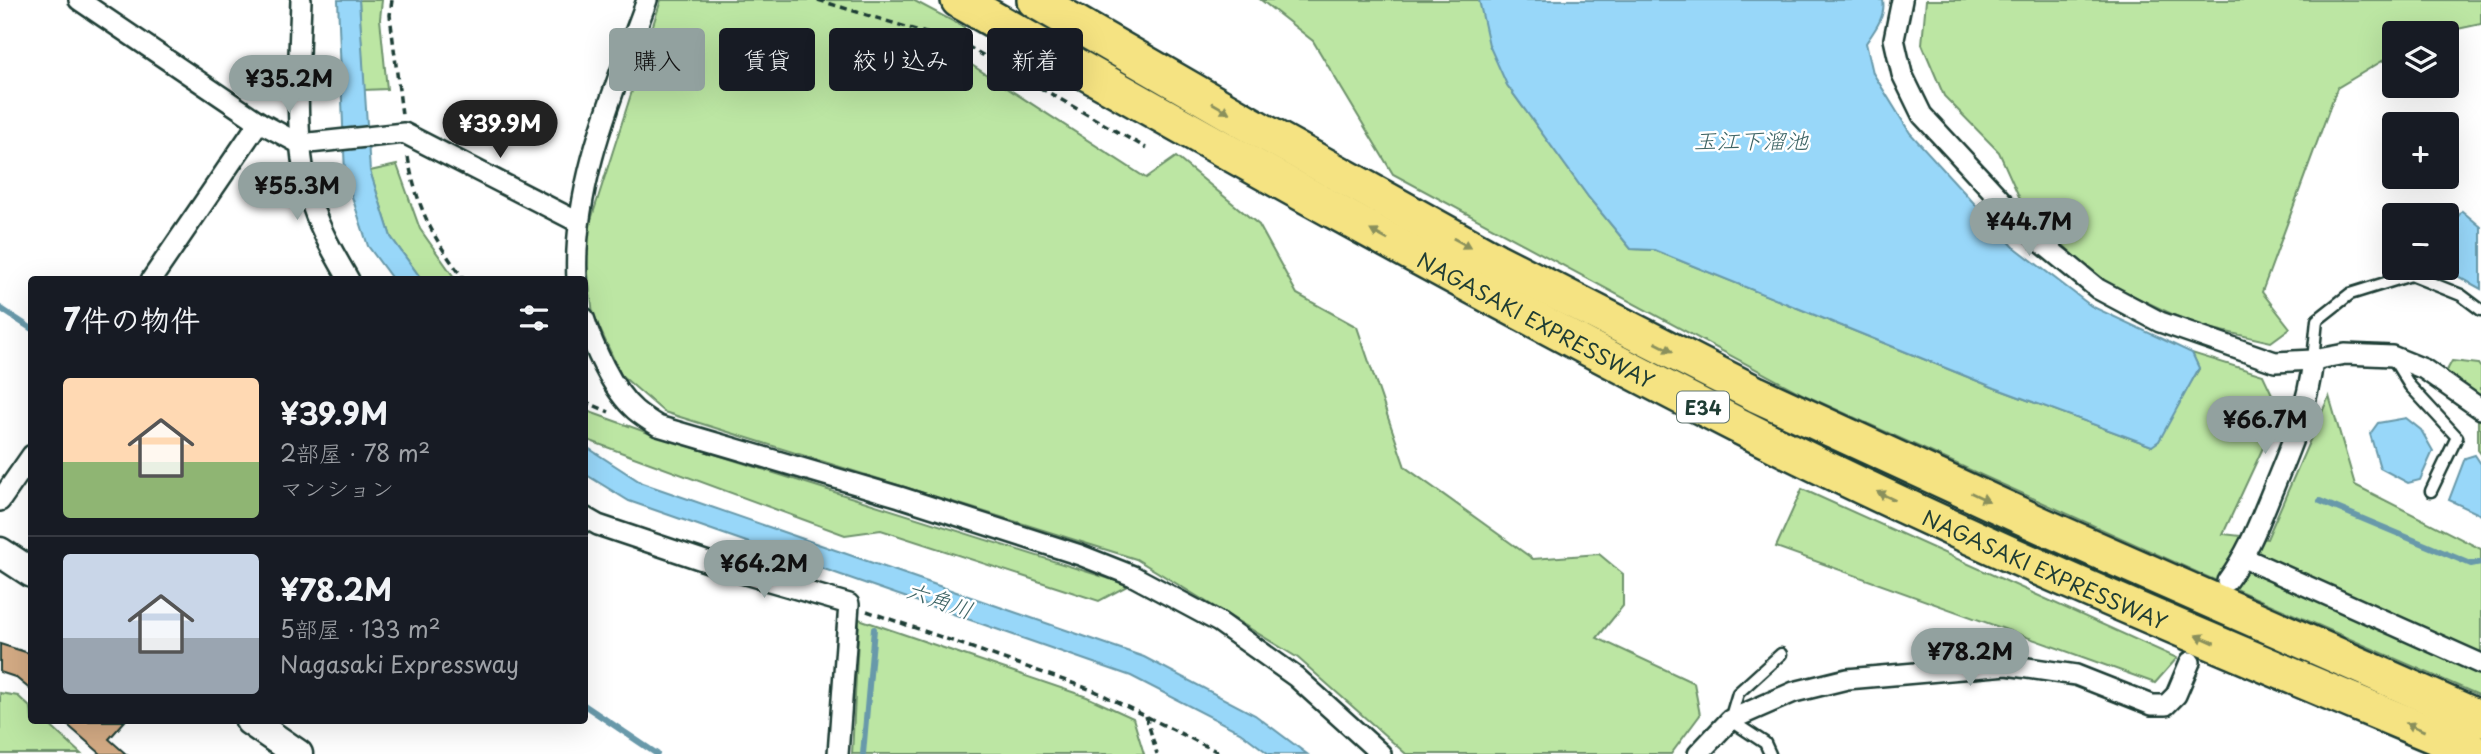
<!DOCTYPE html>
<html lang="ja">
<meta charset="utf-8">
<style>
body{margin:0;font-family:"Playpen Sans","Klee One",sans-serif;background:#20242c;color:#f1f3f6;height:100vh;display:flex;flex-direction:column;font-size:26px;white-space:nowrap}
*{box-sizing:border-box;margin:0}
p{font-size:23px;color:#9ea1a6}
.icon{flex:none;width:38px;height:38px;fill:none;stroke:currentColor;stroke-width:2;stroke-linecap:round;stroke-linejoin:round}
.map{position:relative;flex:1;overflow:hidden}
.drawer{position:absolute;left:28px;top:276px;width:560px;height:448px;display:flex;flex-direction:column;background:#171b24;border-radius:7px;box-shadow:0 7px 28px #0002}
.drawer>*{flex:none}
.guide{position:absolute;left:609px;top:28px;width:665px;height:63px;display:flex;gap:14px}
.buttons{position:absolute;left:2382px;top:21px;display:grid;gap:14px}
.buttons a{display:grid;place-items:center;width:77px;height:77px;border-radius:7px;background:#171b24;box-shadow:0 7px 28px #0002;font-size:35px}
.price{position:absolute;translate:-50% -60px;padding:0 16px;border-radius:24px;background:#92a19f;color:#111;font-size:23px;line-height:46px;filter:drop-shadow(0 2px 4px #0008)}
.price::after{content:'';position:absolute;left:50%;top:42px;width:21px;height:16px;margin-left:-10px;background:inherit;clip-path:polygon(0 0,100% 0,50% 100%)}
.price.on{background:#222;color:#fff}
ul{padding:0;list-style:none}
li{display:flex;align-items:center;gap:21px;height:175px;padding:0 35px}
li+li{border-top:2px solid #363941}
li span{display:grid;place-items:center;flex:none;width:196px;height:140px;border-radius:7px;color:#555}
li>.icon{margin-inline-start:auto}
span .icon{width:84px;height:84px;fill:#fffc;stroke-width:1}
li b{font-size:30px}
h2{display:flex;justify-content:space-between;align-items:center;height:84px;padding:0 35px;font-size:30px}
.pill{padding:0 24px;border-radius:7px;background:#171b24;box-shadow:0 7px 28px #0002;font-size:24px;line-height:63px}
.pill.on{background:#92a19f;color:#111}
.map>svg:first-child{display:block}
.green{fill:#bce6a3;stroke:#6e926c;stroke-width:2}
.water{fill:#98d7f9;stroke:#6899aa;stroke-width:2}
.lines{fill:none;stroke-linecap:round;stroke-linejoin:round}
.stream{stroke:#6899aa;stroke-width:6}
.building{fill:#d3aa84;stroke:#1f3d34;stroke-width:2}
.lane-casing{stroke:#1f3d34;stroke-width:15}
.street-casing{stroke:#1f3d34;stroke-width:24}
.secondary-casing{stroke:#1f3d34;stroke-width:33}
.highway-casing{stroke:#1f3d34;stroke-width:40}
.path{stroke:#1f3d34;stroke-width:3.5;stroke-dasharray:7 5;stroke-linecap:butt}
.lane{stroke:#fff;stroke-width:10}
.street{stroke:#fff;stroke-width:19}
.secondary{stroke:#fff;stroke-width:28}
.highway{stroke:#f5e382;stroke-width:35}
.oneway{fill:#8a905b}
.labels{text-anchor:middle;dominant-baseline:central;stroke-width:5;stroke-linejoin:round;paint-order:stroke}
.shield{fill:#fff;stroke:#627771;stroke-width:2}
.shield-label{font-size:19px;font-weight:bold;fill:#1f3d34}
.street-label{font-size:21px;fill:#1f3d34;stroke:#fff}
.water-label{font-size:23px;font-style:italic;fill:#3d6465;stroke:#fff}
</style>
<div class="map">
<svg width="2481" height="754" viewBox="0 0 2481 754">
<rect width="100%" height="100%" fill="#fff"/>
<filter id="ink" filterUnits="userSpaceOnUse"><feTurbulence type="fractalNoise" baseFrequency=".0143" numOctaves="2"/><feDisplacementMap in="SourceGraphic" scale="14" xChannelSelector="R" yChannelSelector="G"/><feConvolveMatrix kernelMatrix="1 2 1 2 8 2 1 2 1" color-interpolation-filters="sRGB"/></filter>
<g filter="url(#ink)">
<g class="green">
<path d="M359 0H382L380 19 387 89 364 90Z"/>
<path d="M661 0H913L964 27V60L1146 178 1176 157 1259 225 1297 294 1357 327 1405 467 1533 559 1599 554 1623 574V606L1597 638 1694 683 1700 715 1671 754H1406L1298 658 1136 559 664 412 621 375 593 314 584 242Z"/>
<path d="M1261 0H1479L1507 85 1589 198 1631 249 1654 250 1995 388 2152 446 2199 369 2192 353 2263 375 2280 411 2223 534 2267 539 2329 396 2355 485 2481 549V696L2203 575 1802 394 1393 174 1313 41Z"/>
<path d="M1926 0H2481V24L2439 33H2394V54L2337 88 2262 292 2290 328 2271 342 2195 325 2102 281 2025 210 1999 152 1944 96 1922 44Z"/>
<path d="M397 165 420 229 456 280H422L391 237 370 171Z"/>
<path d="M2452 361 2478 364 2481 368V454L2478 450V418L2445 374Z"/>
<path d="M584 410 657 436 1129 585 1099 601 881 530 845 535 585 439Z"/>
<path d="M1802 489 2177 658 2155 683 1776 547Z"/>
<path d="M859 619 1087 697 1133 718 1144 754H852Z"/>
<path d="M0 693 18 696 31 708 32 721H45L81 754H0Z"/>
</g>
<g class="water">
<path d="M338 0H359L370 171 391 237 422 280H393L368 246 345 175Z"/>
<path d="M1479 0H1883C1886 16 1875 30 1866 43L1873 73 1910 133 2013 246 2091 306 2192 353 2199 368 2159 441 2152 446 1995 388 1654 250 1631 249 1589 198 1507 85 1489 45Z"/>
<path d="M2462 211 2481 227V289L2443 268H2446L2447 232Z"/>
<path d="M2406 418 2421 430 2433 451 2420 480 2408 483 2380 468 2370 434 2378 423Z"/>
<path d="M585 446 642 483 1144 657 1255 715 1307 754H1269L1240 732 1131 676 629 501 585 474Z"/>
<path d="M2475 455 2481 464V515L2449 500 2465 458Z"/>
</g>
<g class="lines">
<g class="stream">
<path d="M0 308 32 329"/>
<path d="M2320 501 2471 564 2481 562"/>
<path d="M584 705 657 754"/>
<path d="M863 754 874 629"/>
</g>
</g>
<g class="building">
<path d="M0 644 32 654V691L15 677 0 672Z"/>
<path d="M63 721H125L109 739 126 754H101Z"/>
</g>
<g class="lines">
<g class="lane-casing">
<g id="lane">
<path d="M2313 360 2317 320 2350 294 2411 275 2461 295 2481 310"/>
<path d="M2394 360 2410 386 2457 437 2431 491"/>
<path d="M1770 754 1765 743 1730 720 1738 693 1781 654"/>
</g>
</g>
<g class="street-casing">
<g id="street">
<path d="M79 0 259 122 300 144 404 133 578 222"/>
<path d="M301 0C299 63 292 149 313 208 322 234 336 257 349 280"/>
<path d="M1902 0 1894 39 1902 74 1922 115 2037 239 2098 289 2160 322 2275 362 2313 360 2345 354 2392 356 2424 369 2481 409"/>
<path d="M151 280 259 122"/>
<path d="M577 280C572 185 615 88 647 0"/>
<path d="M584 318C593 346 612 390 635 410 642 416 650 421 658 426L900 497 1080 555 1133 576 1219 622 1296 677 1381 754"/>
<path d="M0 501 32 455"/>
<path d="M584 517 598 525 735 571 849 604 838 754"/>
<path d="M2244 558 2481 664"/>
<path d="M2227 581C2249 551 2259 523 2273 489 2291 446 2308 406 2313 360"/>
<path d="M1698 754 1730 720 1794 692 1847 679 2007 665 2076 675 2152 705H2166L2176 695 2190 662"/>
</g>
</g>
<g class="secondary-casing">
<g id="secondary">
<path d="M0 552 32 573"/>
<path d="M250 721 298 754"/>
</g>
</g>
<g class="highway-casing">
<g id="highway">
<path id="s1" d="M959 0C1216 146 1474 291 1737 425 1978 547 2229 649 2478 754"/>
<path d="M1035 0 1260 130 1496 261 1756 394 2043 526 2481 719"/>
</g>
</g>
<g class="path">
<path d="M392 0 390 15 402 115"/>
<path d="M818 0 965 45 1146 148"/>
<path d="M408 157C416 206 434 241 465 280"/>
<path d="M584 401 609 412"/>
<path d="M867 611 1095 691 1222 754"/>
<path d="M1146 716 1157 754"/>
</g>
<use href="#lane" class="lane"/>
<use href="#street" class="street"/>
<use href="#secondary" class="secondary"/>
<use href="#highway" class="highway"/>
</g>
<defs><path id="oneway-solid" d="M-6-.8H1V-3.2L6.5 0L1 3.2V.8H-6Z" transform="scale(1.75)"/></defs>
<g class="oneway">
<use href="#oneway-solid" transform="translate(1221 108) rotate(30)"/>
<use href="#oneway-solid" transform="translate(1379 235) rotate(-151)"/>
<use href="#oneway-solid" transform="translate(1462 243) rotate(29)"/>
<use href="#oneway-solid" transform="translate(1664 347) rotate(27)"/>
<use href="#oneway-solid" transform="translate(1886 496) rotate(-154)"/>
<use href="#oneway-solid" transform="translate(1980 497) rotate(25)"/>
<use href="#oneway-solid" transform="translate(2205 639) rotate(-157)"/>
<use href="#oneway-solid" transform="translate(2415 727) rotate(-157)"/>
</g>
</g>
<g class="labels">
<rect class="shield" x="1677" y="391.5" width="52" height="31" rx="5"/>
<g class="shield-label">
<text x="1703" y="407">E34</text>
</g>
<g class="street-label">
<text stroke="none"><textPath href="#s1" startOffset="660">NAGASAKI EXPRESSWAY</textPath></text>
<text stroke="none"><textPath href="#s1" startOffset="1227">NAGASAKI EXPRESSWAY</textPath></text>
</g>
<g class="water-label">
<text x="1751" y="139">玉江下溜池</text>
<text transform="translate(940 599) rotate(19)">六角川</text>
</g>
</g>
</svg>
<div class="buttons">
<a><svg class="icon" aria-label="layers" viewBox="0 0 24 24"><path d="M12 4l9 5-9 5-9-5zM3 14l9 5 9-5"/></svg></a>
<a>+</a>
<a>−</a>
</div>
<b class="price" style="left:289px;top:115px">¥35.2M</b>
<b class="price on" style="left:500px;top:160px">¥39.9M</b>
<b class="price" style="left:297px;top:222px">¥55.3M</b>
<b class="price" style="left:2029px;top:258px">¥44.7M</b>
<b class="price" style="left:2265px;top:456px">¥66.7M</b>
<b class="price" style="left:764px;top:600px">¥64.2M</b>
<b class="price" style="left:1970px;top:688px">¥78.2M</b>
<div class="guide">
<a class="pill on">購入</a>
<a class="pill">賃貸</a>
<a class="pill">絞り込み</a>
<a class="pill">新着</a>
</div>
<section class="drawer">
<h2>7件の物件<svg class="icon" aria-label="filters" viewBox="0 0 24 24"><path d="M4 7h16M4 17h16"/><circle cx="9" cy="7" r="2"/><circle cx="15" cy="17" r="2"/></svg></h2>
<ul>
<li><span style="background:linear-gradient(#ffd9b3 60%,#8fb573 0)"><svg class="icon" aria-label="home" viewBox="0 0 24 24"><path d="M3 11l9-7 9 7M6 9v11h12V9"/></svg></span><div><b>¥39.9M</b><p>2部屋 · 78 m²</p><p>マンション</p></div></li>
<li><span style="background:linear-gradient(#c9d6e8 60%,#9aa5b1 0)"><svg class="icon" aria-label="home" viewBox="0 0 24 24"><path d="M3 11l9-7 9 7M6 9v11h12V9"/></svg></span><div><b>¥78.2M</b><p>5部屋 · 133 m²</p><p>Nagasaki Expressway</p></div></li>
</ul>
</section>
</div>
